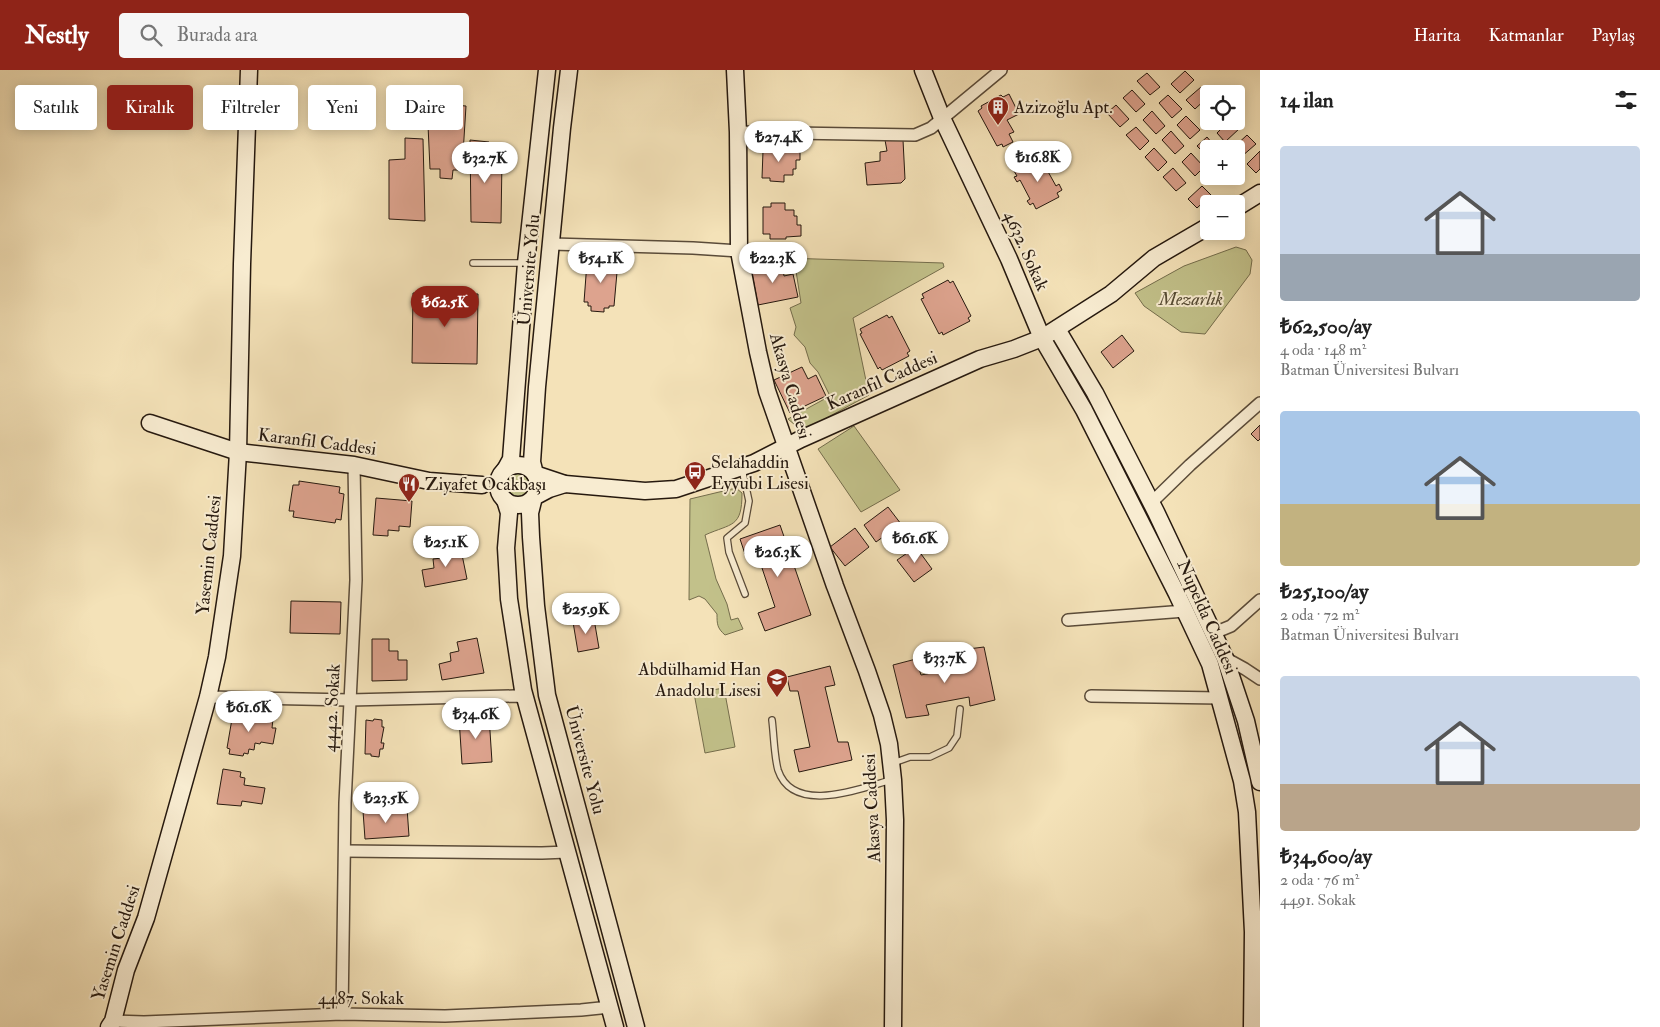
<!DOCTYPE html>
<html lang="tr">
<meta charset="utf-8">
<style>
body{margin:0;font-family:"IM FELL Double Pica",serif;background:#f6f6f6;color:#222;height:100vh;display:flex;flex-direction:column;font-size:19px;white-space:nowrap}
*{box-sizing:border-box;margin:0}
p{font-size:16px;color:#767676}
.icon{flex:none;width:28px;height:28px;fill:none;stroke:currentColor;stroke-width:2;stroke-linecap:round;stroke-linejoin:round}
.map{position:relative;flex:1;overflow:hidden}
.panel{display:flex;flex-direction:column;background:#fff;width:400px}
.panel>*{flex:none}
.guide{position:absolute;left:15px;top:15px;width:475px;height:45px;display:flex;gap:10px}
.controls{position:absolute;left:1200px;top:15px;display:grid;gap:10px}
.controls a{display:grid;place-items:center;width:45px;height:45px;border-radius:5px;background:#fff;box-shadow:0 2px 12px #0003;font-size:25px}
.price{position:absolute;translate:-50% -42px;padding:0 11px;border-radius:18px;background:#fff;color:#222;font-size:16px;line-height:32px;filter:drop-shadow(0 1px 2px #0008)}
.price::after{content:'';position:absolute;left:50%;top:30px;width:15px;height:11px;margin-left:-8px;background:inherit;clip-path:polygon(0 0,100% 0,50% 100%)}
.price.on{background:#8f2418;color:#fff}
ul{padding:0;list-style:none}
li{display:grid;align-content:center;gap:10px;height:265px;padding:0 20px}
li span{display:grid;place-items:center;height:155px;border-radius:5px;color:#555}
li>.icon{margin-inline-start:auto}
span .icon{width:90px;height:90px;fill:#fffc;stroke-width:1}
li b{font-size:21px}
h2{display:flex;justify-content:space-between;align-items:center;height:60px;padding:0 20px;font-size:21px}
.pill{padding:0 18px;border-radius:5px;background:#fff;box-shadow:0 2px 12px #0003;font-size:18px;line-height:45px}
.pill.on{background:#8f2418;color:#fff}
header{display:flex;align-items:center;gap:30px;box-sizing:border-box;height:70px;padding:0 25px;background:#8f2418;color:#fff}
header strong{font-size:24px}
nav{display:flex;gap:28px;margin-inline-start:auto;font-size:18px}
.search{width:350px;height:45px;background:#f6f6f6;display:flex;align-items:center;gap:12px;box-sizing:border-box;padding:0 18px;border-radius:5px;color:#767676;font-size:19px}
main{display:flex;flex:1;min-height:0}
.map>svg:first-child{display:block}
.green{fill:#c2c18a;stroke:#746d4c}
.building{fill:#dda38e;stroke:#26190f}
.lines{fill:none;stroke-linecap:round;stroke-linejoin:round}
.lane-casing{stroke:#5a4b39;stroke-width:8}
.street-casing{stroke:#5a4b39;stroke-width:14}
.secondary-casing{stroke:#26190f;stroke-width:19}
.lane{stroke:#f8ecd1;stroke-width:5.5}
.street{stroke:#f8ecd1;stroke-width:11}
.secondary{stroke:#f8ecd1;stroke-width:16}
.labels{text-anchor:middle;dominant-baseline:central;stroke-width:4;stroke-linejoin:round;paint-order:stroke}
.poi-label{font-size:18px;fill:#26190f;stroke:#f8ecd1;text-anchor:start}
.street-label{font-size:18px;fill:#26190f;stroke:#f8ecd1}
.park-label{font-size:18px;font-style:italic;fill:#554b34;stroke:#f8ecd1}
</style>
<header>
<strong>Nestly</strong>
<div class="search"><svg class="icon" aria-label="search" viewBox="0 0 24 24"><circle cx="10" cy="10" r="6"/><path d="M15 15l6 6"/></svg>Burada ara</div>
<nav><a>Harita</a><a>Katmanlar</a><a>Paylaş</a></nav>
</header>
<main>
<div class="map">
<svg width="1260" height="957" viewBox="0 0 1260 957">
<rect width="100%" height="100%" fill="#f4e2b8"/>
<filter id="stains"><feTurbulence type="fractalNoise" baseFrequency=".004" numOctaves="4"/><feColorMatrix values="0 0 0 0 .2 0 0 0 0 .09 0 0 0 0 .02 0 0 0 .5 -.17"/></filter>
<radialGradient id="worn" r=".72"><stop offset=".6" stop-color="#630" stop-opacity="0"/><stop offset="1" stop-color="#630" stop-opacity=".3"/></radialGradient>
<g class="green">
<path d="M1236 177 1246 180 1252 190 1250 204 1205 264 1181 262 1144 236 1135 223 1184 196Z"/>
<path d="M785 188 943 193 944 197 853 248 869 325 804 360 795 355 788 349 830 326 818 302 810 293 805 277 794 265 796 257 790 238 801 233 796 201 787 200Z"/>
<path d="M854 356 900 420 861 442 818 379Z"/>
<circle cx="518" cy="415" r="14"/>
<path d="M736 418 742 423C742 458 732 453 705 465L716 509 727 534 731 550 738 548 743 559 725 565C717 558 717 554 717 544L705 529 699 526 689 530 690 429Z"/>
<path d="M724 618 735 677 705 683 694 623Z"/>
</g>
<g class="building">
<path d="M1185 1 1194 10 1180 23 1171 14Z"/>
<path d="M1147 3 1160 17 1150 25 1137 11Z"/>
<path d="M1201 17 1209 26 1195 39 1186 30Z"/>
<path d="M1132 20 1145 34 1136 42 1123 28Z"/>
<path d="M1009 24 1019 44 1007 50 1014 62 1009 64 1013 72 1003 77 1002 74 997 76 978 41 982 38 981 36 1001 25 1003 27Z"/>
<path d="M1168 25 1182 39 1172 48 1159 33Z"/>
<path d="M427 33 466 36 462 100H453L452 109 440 108V99H430Z"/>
<path d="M1116 35 1129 49 1120 57 1107 43Z"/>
<path d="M1209 38V51H1213L1209 55 1200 46Z"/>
<path d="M1152 41 1165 56 1156 64 1143 50Z"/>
<path d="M1186 46 1200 60 1190 69 1177 55Z"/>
<path d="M1229 51H1233L1240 58 1225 72 1217 63Z"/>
<path d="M1136 57 1149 71 1140 80 1126 65Z"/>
<path d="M1171 61 1184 76 1175 84 1162 70Z"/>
<path d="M1247 65 1256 74 1241 87 1236 82V79L1233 78Z"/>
<path d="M1207 67 1217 79H1209V88L1197 76Z"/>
<path d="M405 68 423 69 425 151 389 149V90L405 89Z"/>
<path d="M470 70 489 72 490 91 502 89 501 153 471 152Z"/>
<path d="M885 70H903L905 109 901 113 867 115 865 93 880 91V82L887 81Z"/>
<path d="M769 76H786L785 79H800V90H796V99H793V105H784V112L770 111V108H762L763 81H769Z"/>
<path d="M1154 78 1167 92 1158 101 1145 87Z"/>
<path d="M1260 81V99L1256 103 1247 94Z"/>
<path d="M1191 83 1204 97 1195 106 1182 92Z"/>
<path d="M1037 88 1040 94 1047 90 1050 95 1046 98 1056 116 1059 114 1062 120 1057 123 1059 127 1036 139 1033 133 1030 135 1027 131 1030 129 1020 110 1017 112 1014 107 1017 106 1014 101Z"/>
<path d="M1173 98 1186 113 1176 121 1163 107Z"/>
<path d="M1202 116 1211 125 1197 138 1188 129Z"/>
<path d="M771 133H785V140H794V146H797V155H801V166L786 167V169H770V164H763V137H771Z"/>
<path d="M597 186 607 187V190L618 191 614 236H609V238H604V242L591 241V236H588V232H584L587 192H593V190H596Z"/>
<path d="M782 192 784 206 793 204 798 227 758 235 751 198Z"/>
<path d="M948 210 950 213 953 211 971 246 968 248 970 251 943 265 942 262 939 264 921 229 924 228 922 224Z"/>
<path d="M413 223 478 224 477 294 412 293Z"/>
<path d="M887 245 889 248 892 246 910 281 907 283 909 286 882 300 880 297 878 299 860 264 862 263 860 259Z"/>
<path d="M1122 265 1134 281 1113 298 1101 282Z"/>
<path d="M802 297 808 309 816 305 826 326 790 343 774 310Z"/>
<path d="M1260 355V369L1258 371 1251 364Z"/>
<path d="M299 411 340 417 339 423 344 424 341 450 336 449 335 453 293 447 294 441H289L293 415H299Z"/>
<path d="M376 428 412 431 410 457 399 456V461L388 460V466L373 465Z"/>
<path d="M888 437 901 454 876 472 864 455Z"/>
<path d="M780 455 811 545 765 561 758 543 775 537 756 480 745 484 740 469Z"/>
<path d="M855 458 869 477 845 496 830 477Z"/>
<path d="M460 475 467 509 425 517 422 500 434 498 433 489 442 488 440 479Z"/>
<path d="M916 477 932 499 914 512 897 490Z"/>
<path d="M291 531 341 532 340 564 290 563Z"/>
<path d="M594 549 599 578 578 582 573 552Z"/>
<path d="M477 568 484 603 442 610 439 594 451 591 450 583 459 581 457 572Z"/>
<path d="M372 569H389V581H398V590H407V610L372 611Z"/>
<path d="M984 577 995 630 970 636 969 627 926 635 929 645 906 648 893 595 916 589 921 605 965 597 960 580Z"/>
<path d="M830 596 835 615 825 617 838 672H848L852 690 799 702 794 680 810 677 798 621H790L787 607Z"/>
<path d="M233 643 273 649 272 658H276L273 674 261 672 260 674 255 673 254 680 249 679 248 684 244 683 243 686 229 684 230 679 227 678Z"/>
<path d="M489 646 492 692 462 694 459 648Z"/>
<path d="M374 649 382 650V657H384L381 673H384L383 679H380L379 687 371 686V684H365L366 650 373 651Z"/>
<path d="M223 699 241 702 240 707 245 708 244 715 265 718 262 734 242 731 241 736 217 734Z"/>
<path d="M407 738 409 766 365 769 363 741Z"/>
</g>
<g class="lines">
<g class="lane-casing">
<g id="lane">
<path d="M473 193H524"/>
<path d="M742 399 749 431 745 453 727 468 729 482 745 524"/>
<path d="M772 650C774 666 774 685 778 700 793 745 859 719 891 710"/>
<path d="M893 693 910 687H930L949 678 957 666 960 639"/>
</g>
</g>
<g class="street-casing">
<g id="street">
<path d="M738 62 915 65 931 58 1001 0"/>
<path d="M552 174 693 178 739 181"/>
<path d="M1151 433 1190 395 1260 333"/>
<path d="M1068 550 1185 541"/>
<path d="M1214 563 1231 556 1260 530"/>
<path d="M1225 588 1245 599 1260 609"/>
<path d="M1091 626 1220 628"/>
<path d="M208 627 350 630 514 626 525 627"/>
<path d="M345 781 542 783 567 782"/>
<path d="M342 944 345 733 356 510 354 395"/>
<path d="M113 951 144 952 342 944 445 946 581 940 610 937"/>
</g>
</g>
<g class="secondary-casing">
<g id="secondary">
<path d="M569 0 562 58 537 317 532 392 535 404 565 414 645 421 676 419 754 393 801 369 980 289 1014 279 1042 268 1111 224 1154 188 1209 156"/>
<path d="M735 0 738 62 739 181 758 282 767 321 835 516 867 601 882 645 889 674 893 710 895 750 893 957"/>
<path d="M923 0 942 48 1009 189 1042 268 1084 340 1177 524 1210 594 1242 711 1247 742 1253 862 1252 957"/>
<path d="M1236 138 1260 123"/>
<path d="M1057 259 1095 323 1156 442 1225 588 1246 651 1260 712"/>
<path d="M150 353 238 382 354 395 429 411 482 415"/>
<circle cx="518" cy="415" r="20"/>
<path d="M505 400 511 389 526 193 547 0"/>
<path d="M565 414 549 419 534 427 530 443 531 467 536 536 547 625 636 957"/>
<path d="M505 430 509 443 506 478 509 529 523 620 615 957"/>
<path d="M109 957 113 951 126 900 146 848 208 627 217 587 232 486 238 382 242 194 249 0"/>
</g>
</g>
<use href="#lane" class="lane"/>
<use href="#street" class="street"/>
<use href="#secondary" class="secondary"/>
</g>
<defs>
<g id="building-pin" transform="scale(1.125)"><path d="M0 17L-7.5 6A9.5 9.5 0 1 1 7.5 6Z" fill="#8f2418" stroke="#f8ecd1"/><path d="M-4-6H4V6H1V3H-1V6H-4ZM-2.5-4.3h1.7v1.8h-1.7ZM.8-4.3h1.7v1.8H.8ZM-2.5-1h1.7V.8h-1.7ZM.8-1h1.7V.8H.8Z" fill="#fff"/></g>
<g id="bus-pin" transform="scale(1.125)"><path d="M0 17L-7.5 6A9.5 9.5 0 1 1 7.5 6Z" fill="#8f2418" stroke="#f8ecd1"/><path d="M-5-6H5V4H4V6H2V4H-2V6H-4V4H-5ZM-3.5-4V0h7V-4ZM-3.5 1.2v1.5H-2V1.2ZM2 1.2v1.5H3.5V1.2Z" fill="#fff"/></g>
<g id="restaurant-pin" transform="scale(1.125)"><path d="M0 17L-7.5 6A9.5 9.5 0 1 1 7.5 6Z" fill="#8f2418" stroke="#f8ecd1"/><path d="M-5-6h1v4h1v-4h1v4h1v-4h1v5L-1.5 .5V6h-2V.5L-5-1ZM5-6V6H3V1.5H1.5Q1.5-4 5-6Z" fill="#fff"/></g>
<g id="school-pin" transform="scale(1.125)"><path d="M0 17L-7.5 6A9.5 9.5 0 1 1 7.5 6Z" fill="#8f2418" stroke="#f8ecd1"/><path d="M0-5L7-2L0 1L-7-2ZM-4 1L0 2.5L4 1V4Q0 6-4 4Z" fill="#fff"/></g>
</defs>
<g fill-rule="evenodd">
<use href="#building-pin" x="998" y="37"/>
<use href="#bus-pin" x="695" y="402"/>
<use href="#restaurant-pin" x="409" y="414"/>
<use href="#school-pin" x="777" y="609"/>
</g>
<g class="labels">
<g class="poi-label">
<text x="1014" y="37">Azizoğlu Apt.</text>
<text x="711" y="392">Selahaddin<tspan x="711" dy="21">Eyyubi Lisesi</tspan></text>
<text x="425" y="414">Ziyafet Ocakbaşı</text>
<text x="761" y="599" text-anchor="end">Abdülhamid Han<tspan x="761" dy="21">Anadolu Lisesi</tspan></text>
</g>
<g class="street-label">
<text transform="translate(1026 181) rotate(66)">4632. Sokak</text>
<text transform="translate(529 200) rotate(-85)">Üniversite Yolu</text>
<text transform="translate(882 311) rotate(-24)">Karanfil Caddesi</text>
<text transform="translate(790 316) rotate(74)">Akasya Caddesi</text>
<text transform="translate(317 372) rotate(7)">Karanfil Caddesi</text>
<text transform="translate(209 485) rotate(-84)">Yasemin Caddesi</text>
<text transform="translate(1207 547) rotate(66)">Nupelda Caddesi</text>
<text transform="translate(332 638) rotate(-87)">4442. Sokak</text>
<text transform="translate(585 690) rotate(75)">Üniversite Yolu</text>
<text transform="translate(872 738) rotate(-93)">Akasya Caddesi</text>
<text transform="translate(116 873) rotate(-72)">Yasemin Caddesi</text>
<text x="361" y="928">4487. Sokak</text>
</g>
<g class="park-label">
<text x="1191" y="229">Mezarlık</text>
</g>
</g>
<rect width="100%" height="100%" filter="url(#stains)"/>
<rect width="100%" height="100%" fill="url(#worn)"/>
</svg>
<div class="controls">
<a><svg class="icon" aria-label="locate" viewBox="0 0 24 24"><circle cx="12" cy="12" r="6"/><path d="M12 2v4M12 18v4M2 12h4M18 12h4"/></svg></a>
<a>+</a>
<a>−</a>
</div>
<b class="price" style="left:779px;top:93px">₺27.4K</b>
<b class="price" style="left:1038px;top:113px">₺16.8K</b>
<b class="price" style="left:485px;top:114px">₺32.7K</b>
<b class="price" style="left:601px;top:214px">₺54.1K</b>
<b class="price" style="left:773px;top:214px">₺22.3K</b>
<b class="price on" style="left:445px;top:258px">₺62.5K</b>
<b class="price" style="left:915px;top:494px">₺61.6K</b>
<b class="price" style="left:446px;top:498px">₺25.1K</b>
<b class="price" style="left:778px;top:508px">₺26.3K</b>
<b class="price" style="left:586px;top:565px">₺25.9K</b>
<b class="price" style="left:945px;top:614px">₺33.7K</b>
<b class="price" style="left:249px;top:663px">₺61.6K</b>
<b class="price" style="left:476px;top:670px">₺34.6K</b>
<b class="price" style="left:386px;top:754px">₺23.5K</b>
<div class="guide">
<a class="pill">Satılık</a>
<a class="pill on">Kiralık</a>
<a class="pill">Filtreler</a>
<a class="pill">Yeni</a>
<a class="pill">Daire</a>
</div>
</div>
<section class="panel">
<h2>14 ilan<svg class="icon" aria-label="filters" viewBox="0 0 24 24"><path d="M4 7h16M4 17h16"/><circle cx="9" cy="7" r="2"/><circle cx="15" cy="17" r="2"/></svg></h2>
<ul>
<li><span style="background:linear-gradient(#c9d6e8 70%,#9aa5b1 0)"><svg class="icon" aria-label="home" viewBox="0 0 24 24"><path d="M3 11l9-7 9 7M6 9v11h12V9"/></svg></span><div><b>₺62,500/ay</b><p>4 oda · 148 m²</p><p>Batman Üniversitesi Bulvarı</p></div></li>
<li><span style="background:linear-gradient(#a9c7e8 60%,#c2b280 0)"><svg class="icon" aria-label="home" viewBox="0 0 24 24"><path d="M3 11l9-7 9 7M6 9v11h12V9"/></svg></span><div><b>₺25,100/ay</b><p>2 oda · 72 m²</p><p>Batman Üniversitesi Bulvarı</p></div></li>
<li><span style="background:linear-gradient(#c9d6e8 70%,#b9a48a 0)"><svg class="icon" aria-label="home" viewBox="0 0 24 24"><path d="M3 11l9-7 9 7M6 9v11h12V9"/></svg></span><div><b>₺34,600/ay</b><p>2 oda · 76 m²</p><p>4491. Sokak</p></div></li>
</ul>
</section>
</main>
